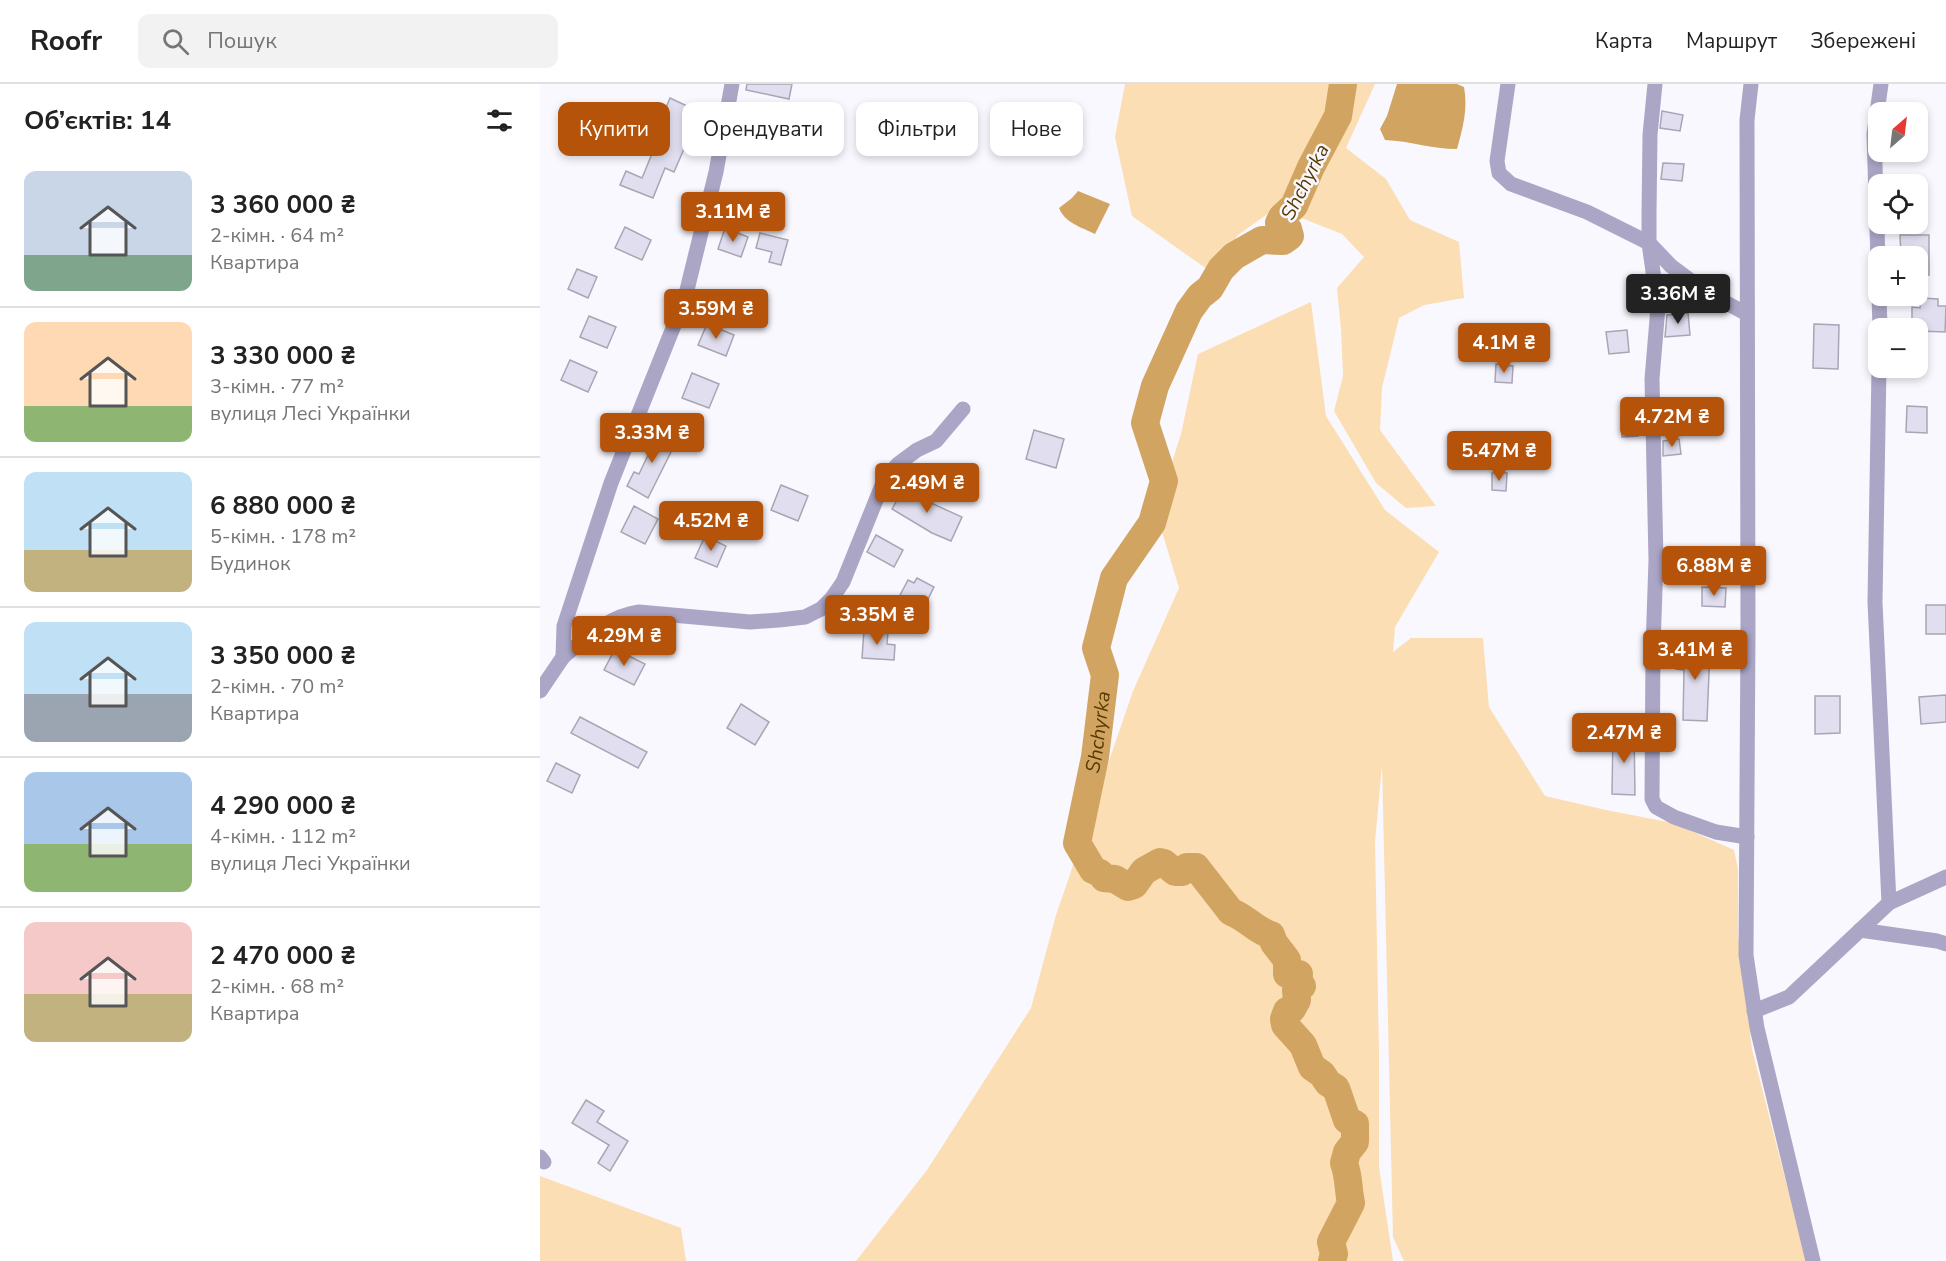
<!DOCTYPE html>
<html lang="uk">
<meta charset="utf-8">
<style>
body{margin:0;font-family:"Nunito Sans",sans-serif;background:#f2f2f2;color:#222;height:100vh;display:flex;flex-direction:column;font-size:22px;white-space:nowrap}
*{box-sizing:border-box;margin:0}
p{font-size:20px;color:#767676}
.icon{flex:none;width:33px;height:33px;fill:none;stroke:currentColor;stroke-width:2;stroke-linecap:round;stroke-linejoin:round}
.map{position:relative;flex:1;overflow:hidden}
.drawer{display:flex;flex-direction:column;background:#fff;width:540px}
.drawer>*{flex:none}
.hud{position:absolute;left:18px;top:18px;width:570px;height:54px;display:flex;gap:12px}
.needle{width:39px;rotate:28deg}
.tools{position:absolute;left:1328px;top:18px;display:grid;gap:12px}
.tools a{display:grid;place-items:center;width:60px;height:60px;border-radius:12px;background:#fff;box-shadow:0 3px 9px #0003;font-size:30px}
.price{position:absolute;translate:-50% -51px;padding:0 14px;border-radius:6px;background:#b45309;color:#fff;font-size:20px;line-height:39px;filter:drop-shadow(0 2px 3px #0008)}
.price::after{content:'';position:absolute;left:50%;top:36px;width:18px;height:14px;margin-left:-9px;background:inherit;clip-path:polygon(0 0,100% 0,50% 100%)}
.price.current{background:#222;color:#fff}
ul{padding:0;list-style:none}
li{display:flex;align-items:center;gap:18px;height:150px;padding:0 24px}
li+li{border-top:2px solid #e0e0e0}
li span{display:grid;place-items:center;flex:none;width:168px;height:120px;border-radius:12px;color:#555}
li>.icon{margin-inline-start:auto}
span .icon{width:72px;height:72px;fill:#fffc;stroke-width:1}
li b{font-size:26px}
h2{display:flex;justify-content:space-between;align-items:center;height:72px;padding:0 24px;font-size:26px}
.pill{padding:0 21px;border-radius:12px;background:#fff;box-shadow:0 3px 9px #0003;font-size:21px;line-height:54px}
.pill.current{background:#b45309;color:#fff}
header{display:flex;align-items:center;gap:36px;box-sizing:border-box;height:84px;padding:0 30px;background:#fff;border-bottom:2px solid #e0e0e0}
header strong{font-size:28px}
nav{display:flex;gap:33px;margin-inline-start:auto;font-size:21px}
.search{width:420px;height:54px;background:#f2f2f2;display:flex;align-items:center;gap:15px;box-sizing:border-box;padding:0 21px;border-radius:12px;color:#767676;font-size:22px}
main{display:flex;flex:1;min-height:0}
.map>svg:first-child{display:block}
.green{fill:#fcdeb4}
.water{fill:#d1a461}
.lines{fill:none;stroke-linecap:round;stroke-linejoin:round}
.river{stroke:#d1a461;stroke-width:28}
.building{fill:#e1dfef;stroke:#a8a5b5;stroke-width:1.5}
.minor{stroke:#aca6c6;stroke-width:15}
.labels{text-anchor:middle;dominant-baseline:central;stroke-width:5;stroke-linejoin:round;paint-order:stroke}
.water-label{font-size:20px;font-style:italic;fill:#583a00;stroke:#f9f8ff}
</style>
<header>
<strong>Roofr</strong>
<div class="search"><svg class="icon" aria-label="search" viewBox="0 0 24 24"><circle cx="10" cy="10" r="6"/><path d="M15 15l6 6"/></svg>Пошук</div>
<nav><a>Карта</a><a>Маршрут</a><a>Збережені</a></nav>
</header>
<main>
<section class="drawer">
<h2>Об’єктів: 14<svg class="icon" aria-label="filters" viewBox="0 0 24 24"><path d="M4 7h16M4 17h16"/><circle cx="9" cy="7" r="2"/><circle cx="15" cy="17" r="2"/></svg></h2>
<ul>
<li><span style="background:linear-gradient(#c9d6e8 70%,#7fa58c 0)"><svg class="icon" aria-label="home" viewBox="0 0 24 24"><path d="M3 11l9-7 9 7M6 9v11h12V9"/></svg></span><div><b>3 360 000 ₴</b><p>2-кімн. · 64 m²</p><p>Квартира</p></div></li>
<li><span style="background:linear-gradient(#ffd9b3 70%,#8fb573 0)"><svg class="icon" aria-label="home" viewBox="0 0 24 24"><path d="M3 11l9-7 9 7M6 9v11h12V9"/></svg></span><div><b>3 330 000 ₴</b><p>3-кімн. · 77 m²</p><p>вулиця Лесі Українки</p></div></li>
<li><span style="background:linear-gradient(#bfe0f5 65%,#c2b280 0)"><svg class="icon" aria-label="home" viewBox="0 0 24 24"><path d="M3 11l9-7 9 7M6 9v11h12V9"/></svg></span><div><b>6 880 000 ₴</b><p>5-кімн. · 178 m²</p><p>Будинок</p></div></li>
<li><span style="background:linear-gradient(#bfe0f5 60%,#9aa5b1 0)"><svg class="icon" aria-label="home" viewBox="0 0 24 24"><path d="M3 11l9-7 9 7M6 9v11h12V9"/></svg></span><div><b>3 350 000 ₴</b><p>2-кімн. · 70 m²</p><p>Квартира</p></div></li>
<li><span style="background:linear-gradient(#a9c7e8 60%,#8fb573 0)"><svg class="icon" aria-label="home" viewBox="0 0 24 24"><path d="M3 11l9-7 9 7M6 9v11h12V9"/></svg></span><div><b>4 290 000 ₴</b><p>4-кімн. · 112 m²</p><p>вулиця Лесі Українки</p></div></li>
<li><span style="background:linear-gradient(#f6c9c9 60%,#c2b280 0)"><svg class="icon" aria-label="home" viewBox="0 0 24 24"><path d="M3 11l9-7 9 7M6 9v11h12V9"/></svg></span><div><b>2 470 000 ₴</b><p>2-кімн. · 68 m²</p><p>Квартира</p></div></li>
</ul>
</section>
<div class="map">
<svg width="1406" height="1177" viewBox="0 0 1406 1177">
<rect width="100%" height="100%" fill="#f9f8ff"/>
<g class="green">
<path d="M585 0H835L806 64 846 95 870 136 919 158 924 214 884 221 859 234 842 304 840 346 896 422 866 424 836 399 794 327 803 292 801 246 797 204 824 173 802 150 736 124 698 151 671 188 592 132 575 53Z"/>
<path d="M771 218 786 332 845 426 899 468 855 543 853 568 871 554H943L949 623 1005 712 1066 726 1133 739 1194 766 1198 785V851L1212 965 1245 1094 1266 1165 1268 1177H864L853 1153 842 681 835 758 839 967V1083L853 1177H316L387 1086 491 924 516 831 593 607 639 504 616 428 641 350 658 270Z"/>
<path d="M0 1092 141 1144 146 1177H0Z"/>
</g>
<g class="water">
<path d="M857 0H917L924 3C928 25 923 43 917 65 892 65 870 57 845 56L840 45 847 32Z"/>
<path d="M538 107 570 120 555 150C541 143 525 139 519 124L532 114Z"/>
</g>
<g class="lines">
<path class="river" id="s1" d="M792 1177 794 1170 791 1158 811 1119C808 1105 809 1092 804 1079L807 1068 815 1058V1040L807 1036 796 1004 788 999 782 990 772 983 763 961 745 941 744 935 747 927 752 925 757 916 756 906 762 902 757 895 759 890 751 888 747 890V876L734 859 731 851C716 847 706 833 691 828L656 783H647L642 788H635L624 779 620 778 604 787 594 801 588 803 575 795 564 794 560 789 553 786 537 759 555 673 565 591 556 564 574 494 612 439 624 397 605 339 615 302 649 227 660 212 670 204 681 185 694 172 722 156 743 157 750 152 748 145 739 139 742 133 754 122 771 83 798 32 803 0"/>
</g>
<g class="building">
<path d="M207 0H252L249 15 206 6Z"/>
<path d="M130 14 160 28 134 88 125 84 113 114 80 101 86 87 102 94 125 38 121 36Z"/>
<path d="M1122 27 1143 31 1140 47 1120 44Z"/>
<path d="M211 30 233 38 223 67 201 59Z"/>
<path d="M1123 79 1144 80 1142 97 1121 95Z"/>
<path d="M85 143 111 156 102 176 75 164Z"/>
<path d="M185 144 208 153 201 173 178 165Z"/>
<path d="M220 149 248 156 241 181 229 178 232 168 216 164Z"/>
<path d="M1360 151H1389V191H1377V172H1361Z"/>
<path d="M37 185 57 193 48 214 28 205Z"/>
<path d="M1381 214 1398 215V222H1406L1405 248 1379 247V238H1372V223L1380 224Z"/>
<path d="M1148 229 1150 251 1125 253 1127 231Z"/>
<path d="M49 232 76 243 67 264 40 253Z"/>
<path d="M167 240 194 251 186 272 158 261Z"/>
<path d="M1274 240 1299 241 1298 285 1273 284Z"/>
<path d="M1087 246 1089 268 1069 270 1066 248Z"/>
<path d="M30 276 57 288 48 308 21 296Z"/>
<path d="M956 280 973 282 972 299 955 298Z"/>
<path d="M152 289 179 300 169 324 142 314Z"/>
<path d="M1367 322 1387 323V349L1366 348Z"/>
<path d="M1096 333 1098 352 1082 353 1081 334Z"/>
<path d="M494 346 524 355 516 384 486 375Z"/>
<path d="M110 347 135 360 108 414 87 402 94 388 99 390 110 367 102 363Z"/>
<path d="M1139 355 1141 370 1123 372V357Z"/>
<path d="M952 389H967L966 407 952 406Z"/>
<path d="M241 401 268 412 258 437 231 426Z"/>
<path d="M365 402 392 417 391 419 422 433 411 457 392 449 352 425Z"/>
<path d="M94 422 118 435 105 460 81 448Z"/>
<path d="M336 451 363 466 354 483 327 468Z"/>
<path d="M165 452 186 462 177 483 155 474Z"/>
<path d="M377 494 394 503 382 527 358 515 368 496 374 499Z"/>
<path d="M1162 503 1186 504 1185 523 1162 522Z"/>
<rect x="1386" y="521" width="20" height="29"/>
<path d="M324 546 348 548 347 560 355 561 354 576 322 574Z"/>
<path d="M1147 559 1168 560V564L1170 565 1167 637 1143 636 1144 586 1136 585 1138 570 1146 571Z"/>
<path d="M75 565 105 580 94 601 64 586Z"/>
<path d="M1406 611V638L1381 640 1379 613Z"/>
<path d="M1275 612H1300V649L1275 650Z"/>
<path d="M201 620 229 638 215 661 187 644Z"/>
<path d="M40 633 107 668 98 684 31 649Z"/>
<path d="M1094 648 1095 711 1072 710 1073 649Z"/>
<path d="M16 679 40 691 32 709 7 697Z"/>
<path d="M46 1016 64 1027 57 1038 88 1057 70 1087 58 1079 69 1061 32 1039Z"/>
</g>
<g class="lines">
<g class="minor">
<path d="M968 0 957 77 959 89 971 100 1047 128 1109 159 1131 182 1166 208 1207 230"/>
<path d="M1115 0 1110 51 1109 130V159L1118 223 1112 295 1116 476 1113 564 1112 715 1116 723 1134 733 1176 748 1207 753"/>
<path d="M1211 0 1207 36 1208 547 1206 871 1217 944 1273 1177"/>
<path d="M1338 176 1334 50 1341 0"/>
<path d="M1339 212 1340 244"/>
<path d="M1339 284 1335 518 1349 819"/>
<path d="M23 573C46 554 69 532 99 528L210 538 239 536 265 533 281 525 292 514 303 498 345 394 358 380 377 366 396 357 423 325"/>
<path d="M0 607 23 573 24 542 71 399 145 214 176 88 192 0"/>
<path d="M1320 846 1397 857 1406 860"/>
<path d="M1214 927 1249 913 1349 819 1406 793"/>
<path d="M0 1073 4 1078"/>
</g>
</g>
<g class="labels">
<g class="water-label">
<text transform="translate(765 98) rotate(-63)">Shchyrka</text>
<text stroke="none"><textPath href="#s1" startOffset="762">Shchyrka</textPath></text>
</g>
</g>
</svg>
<div class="tools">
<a><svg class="needle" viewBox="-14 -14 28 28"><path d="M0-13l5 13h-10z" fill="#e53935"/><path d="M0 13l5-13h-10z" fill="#767676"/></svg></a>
<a><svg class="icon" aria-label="locate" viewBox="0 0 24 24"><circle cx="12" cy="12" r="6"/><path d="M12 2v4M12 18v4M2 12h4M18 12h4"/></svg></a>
<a>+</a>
<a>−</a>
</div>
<b class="price" style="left:193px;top:159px">3.11M ₴</b>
<b class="price current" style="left:1138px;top:241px">3.36M ₴</b>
<b class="price" style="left:176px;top:256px">3.59M ₴</b>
<b class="price" style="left:964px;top:290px">4.1M ₴</b>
<b class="price" style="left:1132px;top:364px">4.72M ₴</b>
<b class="price" style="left:112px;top:380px">3.33M ₴</b>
<b class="price" style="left:959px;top:398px">5.47M ₴</b>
<b class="price" style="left:387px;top:430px">2.49M ₴</b>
<b class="price" style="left:171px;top:468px">4.52M ₴</b>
<b class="price" style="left:1174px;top:513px">6.88M ₴</b>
<b class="price" style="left:337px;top:562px">3.35M ₴</b>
<b class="price" style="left:84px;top:583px">4.29M ₴</b>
<b class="price" style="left:1155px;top:597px">3.41M ₴</b>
<b class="price" style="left:1084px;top:680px">2.47M ₴</b>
<div class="hud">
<a class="pill current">Купити</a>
<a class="pill">Орендувати</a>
<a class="pill">Фільтри</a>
<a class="pill">Нове</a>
</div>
</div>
</main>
